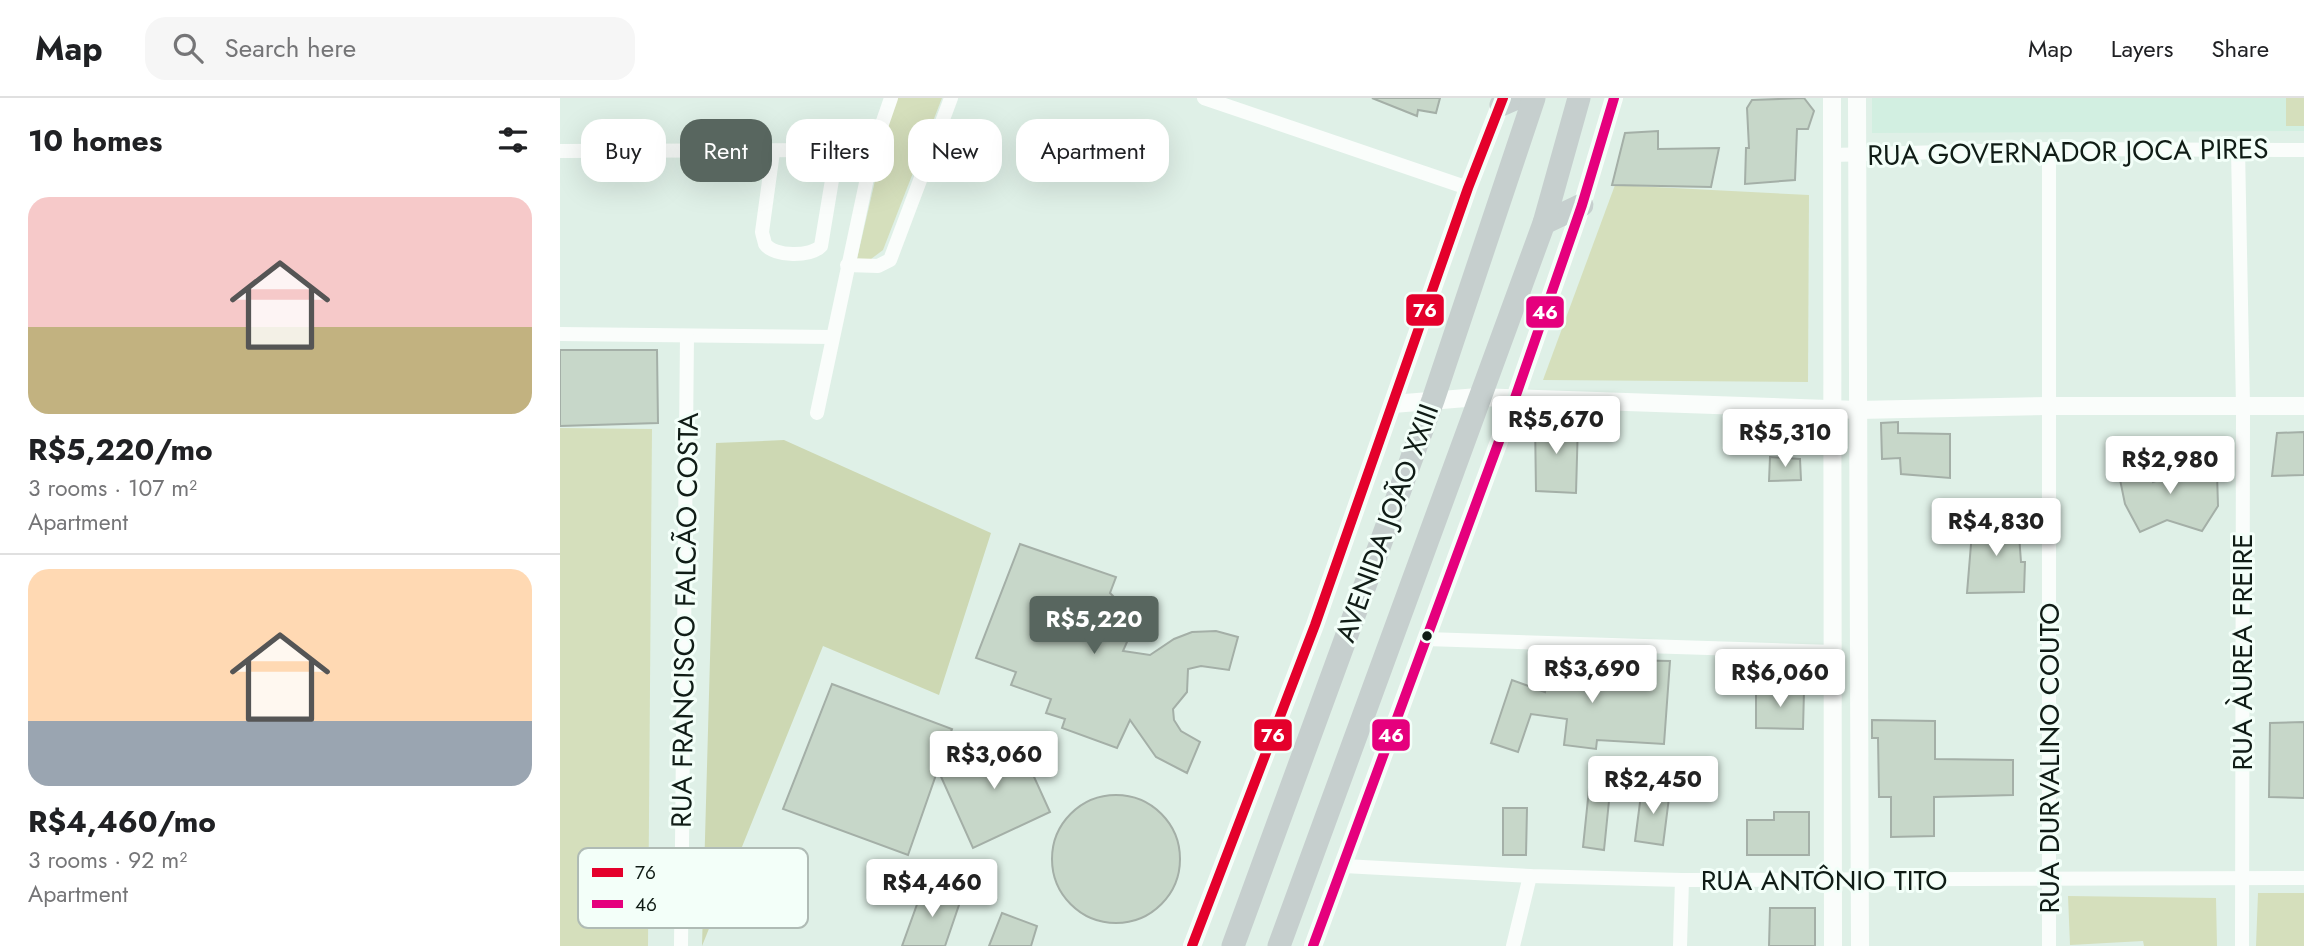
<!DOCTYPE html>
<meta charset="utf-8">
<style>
body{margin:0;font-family:Jost,sans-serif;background:#f6f6f6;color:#202124;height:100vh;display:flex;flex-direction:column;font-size:26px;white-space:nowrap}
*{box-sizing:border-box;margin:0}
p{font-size:23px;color:#757577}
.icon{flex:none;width:38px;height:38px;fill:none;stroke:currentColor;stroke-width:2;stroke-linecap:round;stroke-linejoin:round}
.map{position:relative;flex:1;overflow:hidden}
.side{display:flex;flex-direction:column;background:#fff;width:560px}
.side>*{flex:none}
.banner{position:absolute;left:21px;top:21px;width:665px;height:63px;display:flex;gap:14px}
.price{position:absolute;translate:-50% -60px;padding:0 16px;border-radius:7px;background:#fff;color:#222;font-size:23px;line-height:46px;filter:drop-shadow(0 2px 4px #0008)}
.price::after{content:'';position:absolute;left:50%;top:42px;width:21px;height:16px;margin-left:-10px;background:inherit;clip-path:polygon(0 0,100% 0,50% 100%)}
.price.active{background:#58665f;color:#fff}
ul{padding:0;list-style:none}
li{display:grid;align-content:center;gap:14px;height:371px;padding:0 28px}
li+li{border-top:2px solid #e0e0e0}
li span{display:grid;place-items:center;height:217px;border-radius:21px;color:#555}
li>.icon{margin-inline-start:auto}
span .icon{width:126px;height:126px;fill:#fffc;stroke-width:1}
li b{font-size:30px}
h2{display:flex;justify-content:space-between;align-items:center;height:84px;padding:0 28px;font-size:30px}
.pill{padding:0 24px;border-radius:21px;background:#fff;box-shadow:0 7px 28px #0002;font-size:24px;line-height:63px}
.pill.active{background:#58665f;color:#fff}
header{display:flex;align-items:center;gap:42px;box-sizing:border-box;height:98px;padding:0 35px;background:#fff;border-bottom:2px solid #e0e0e0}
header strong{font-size:33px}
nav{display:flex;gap:38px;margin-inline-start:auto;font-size:24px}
.search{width:490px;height:63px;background:#f6f6f6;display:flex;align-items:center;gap:18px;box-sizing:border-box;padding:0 24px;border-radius:21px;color:#757577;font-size:26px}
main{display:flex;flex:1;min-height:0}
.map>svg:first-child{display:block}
.built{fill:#d2efe1}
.green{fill:#d5dfbc}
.forest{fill:#cdd8b3}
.building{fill:#c7d7c9;stroke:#a4afa7;stroke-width:2}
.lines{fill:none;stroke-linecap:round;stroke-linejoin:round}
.minor{stroke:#fafdfb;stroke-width:14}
.tertiary{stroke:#fafdfb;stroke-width:18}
.primary{stroke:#c6cfce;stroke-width:23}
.bus-1-casing{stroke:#f3fff9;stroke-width:16}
.bus-2-casing{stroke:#f3fff9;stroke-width:16}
.bus-1{stroke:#e4002b;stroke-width:10}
.bus-2{stroke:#e5007d;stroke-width:10}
.bus-dot{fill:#101c16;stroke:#f3fff9;stroke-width:2.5}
.labels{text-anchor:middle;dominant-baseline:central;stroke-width:6;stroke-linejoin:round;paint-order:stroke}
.street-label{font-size:28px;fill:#101c16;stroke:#f3fff9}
.key{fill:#f3fff9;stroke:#afbbb5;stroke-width:2}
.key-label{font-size:19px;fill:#101c16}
.line-badge{stroke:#f3fff9;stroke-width:2.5}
.badge-label{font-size:19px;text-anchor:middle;font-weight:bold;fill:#fff}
</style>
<header>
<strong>Map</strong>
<div class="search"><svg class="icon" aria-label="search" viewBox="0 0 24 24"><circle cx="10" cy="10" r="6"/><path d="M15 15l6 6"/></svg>Search here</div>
<nav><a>Map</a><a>Layers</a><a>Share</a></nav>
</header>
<main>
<section class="side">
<h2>10 homes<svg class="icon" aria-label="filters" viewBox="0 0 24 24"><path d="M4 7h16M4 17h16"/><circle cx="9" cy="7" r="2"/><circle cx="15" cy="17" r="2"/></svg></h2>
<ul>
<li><span style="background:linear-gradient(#f6c9c9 60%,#c2b280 0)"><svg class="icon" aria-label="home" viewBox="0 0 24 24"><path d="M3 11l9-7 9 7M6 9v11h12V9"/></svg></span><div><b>R$5,220/mo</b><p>3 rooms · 107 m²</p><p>Apartment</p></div></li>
<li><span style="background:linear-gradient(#ffd9b3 70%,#9aa5b1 0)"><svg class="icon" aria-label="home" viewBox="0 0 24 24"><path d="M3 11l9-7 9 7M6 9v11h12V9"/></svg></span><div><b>R$4,460/mo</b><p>3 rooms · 92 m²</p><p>Apartment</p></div></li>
</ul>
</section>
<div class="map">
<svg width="1744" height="848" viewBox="0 0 1744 848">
<rect width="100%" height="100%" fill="#dff0e7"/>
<path class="built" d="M1312 0H1744V33L1312 35Z"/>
<g class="green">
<path d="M334 0H382L323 152 311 161H297Z"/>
<rect x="1726" y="0" width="18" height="28"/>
<path d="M1055 87 1249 97 1248 284 983 282Z"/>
<path d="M0 330 92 331 88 848H0Z"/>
<path d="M1698 795H1744V848H1696Z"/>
<path d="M1508 798 1656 800 1657 848H1584L1583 843 1510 847Z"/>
</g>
<path class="forest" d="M224 342 431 435 379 597 263 548 142 848 156 345Z"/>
<g class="building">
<path d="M812 0H880L876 15 858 12 857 18Z"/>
<path d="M1244 0 1254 13 1248 31H1237L1235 82 1185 86 1186 50H1189L1187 10 1192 2Z"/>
<path d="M1098 33V51L1159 50 1151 89 1052 87 1065 35Z"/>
<path d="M0 252H97L98 325 0 328Z"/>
<path d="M975 323 1018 324 1016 395 976 393Z"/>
<path d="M1338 324V335L1390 336V380L1341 376 1340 360 1322 361 1321 325Z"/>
<path d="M1744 334V377L1712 378 1717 335Z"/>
<path d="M1210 359 1240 361 1241 382 1209 383Z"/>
<path d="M1632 361 1657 375 1658 408 1642 433 1607 422 1580 434 1565 406 1557 367 1587 366 1593 384 1628 373Z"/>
<path d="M1413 422 1458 423 1461 464H1465L1464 494 1407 495Z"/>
<path d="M460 446 556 479 550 495 563 508 554 536 567 544 563 553 590 557 614 541 632 534 656 533 678 539 669 572 641 568 628 571 627 594 613 611 614 622 621 633 640 644 627 675 596 659 570 622 557 650 502 630 505 621 486 615 491 601 451 587 456 574 416 560Z"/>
<path d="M1060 562 1110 563 1104 646 1037 642 1036 651 1004 647 1007 621 971 616 958 654 931 645 952 582 985 594 987 574 995 575 997 565 1060 571Z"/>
<path d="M272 586 392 631 348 757 223 711Z"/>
<path d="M1196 592 1244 593 1243 631 1196 630Z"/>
<path d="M1312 622 1375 623V661L1453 662V697L1374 699V738L1331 739V699H1319L1318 640H1312Z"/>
<path d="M1744 624V700L1709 699 1710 625Z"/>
<path d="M455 637 490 714 413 750 378 672Z"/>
<path d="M1082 689 1110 692 1103 747 1075 743Z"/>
<path d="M1029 691 1050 693 1044 752 1023 749Z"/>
<circle cx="556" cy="761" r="64"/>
<path d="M943 710H967L966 757H943Z"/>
<path d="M1214 714H1249V757H1187V722H1214Z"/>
<path d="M364 787 401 801 385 848H342Z"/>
<path d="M1210 810H1255V848H1209Z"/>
<path d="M442 815 477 828 471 848H429Z"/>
</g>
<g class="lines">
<g class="minor">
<path d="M644 0 908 90"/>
<path d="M1489 51V848"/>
<path d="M1678 51 1683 308 1682 848"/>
<path d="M0 53 313 52"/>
<path d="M213 54 202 134C202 135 205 145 205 146 214 159 251 159 261 148L272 82"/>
<path d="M1273 57 1489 51 1744 52"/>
<path d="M287 167 318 168 330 162 391 0"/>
<path d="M0 236 272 239"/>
<path d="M257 315 313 52 331 0"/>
<path d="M866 541 1273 554"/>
<path d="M784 768 970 778 1122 782 1744 780"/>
<path d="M121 848 127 238"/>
<path d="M953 848 970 778"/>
<path d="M1120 848 1122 782"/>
</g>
<g class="tertiary">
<path d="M1272 0 1273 848"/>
<path d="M1297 0 1300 848"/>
<path d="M833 306 918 299 1298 312 1488 308H1744"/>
<path d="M632 848 755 527 908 90 943 0"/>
<path d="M753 848 955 300 1022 107 1054 0"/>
</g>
<g class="primary">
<path d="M941 7 957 0"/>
<path d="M984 125 1022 107"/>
<path d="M673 848 873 302 974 0"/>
<path d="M719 848 984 125 1019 0"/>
</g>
<g class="bus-1-casing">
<path id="bus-1" d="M632 848 755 527 908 90 943 0"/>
</g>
<g class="bus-2-casing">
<path id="bus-2" d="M753 848 955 300 1022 107 1054 0"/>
</g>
<use href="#bus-1" class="bus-1"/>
<use href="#bus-2" class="bus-2"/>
</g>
<circle class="bus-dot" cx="867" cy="538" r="6"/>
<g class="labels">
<g class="street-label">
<text transform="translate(1508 54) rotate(-1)">RUA GOVERNADOR JOCA PIRES</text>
<text transform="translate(827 425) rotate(-70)">AVENIDA JOÃO XXIII</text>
<text transform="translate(125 522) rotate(-89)">RUA FRANCISCO FALCÃO COSTA</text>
<text transform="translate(1682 554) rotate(-90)">RUA ÀUREA FREIRE</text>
<text transform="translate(1489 660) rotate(-90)">RUA DURVALINO COUTO</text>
<text x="1264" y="782">RUA ANTÔNIO TITO</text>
</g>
</g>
<rect x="18" y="750" width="230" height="80" rx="10" class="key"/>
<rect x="32" y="770" width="31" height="9" fill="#e4002b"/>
<rect x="32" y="802" width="31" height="8" fill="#e5007d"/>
<g class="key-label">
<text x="75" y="781">76</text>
<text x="75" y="813">46</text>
</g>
<g class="line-badge">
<rect x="845" y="195" width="40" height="34" rx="7" fill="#e4002b"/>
<rect x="965" y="197" width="40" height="34" rx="7" fill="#e5007d"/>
<rect x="811" y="620" width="40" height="34" rx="7" fill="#e5007d"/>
<rect x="693" y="620" width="40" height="34" rx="7" fill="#e4002b"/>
</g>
<g class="badge-label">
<text x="865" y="219">76</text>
<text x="985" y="221">46</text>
<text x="831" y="644">46</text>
<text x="713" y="644">76</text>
</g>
</svg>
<b class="price" style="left:996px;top:358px">R$5,670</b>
<b class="price" style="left:1225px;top:371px">R$5,310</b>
<b class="price" style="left:1610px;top:398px">R$2,980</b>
<b class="price" style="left:1436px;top:460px">R$4,830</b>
<b class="price active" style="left:534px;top:558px">R$5,220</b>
<b class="price" style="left:1032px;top:607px">R$3,690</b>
<b class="price" style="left:1220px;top:611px">R$6,060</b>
<b class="price" style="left:434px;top:693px">R$3,060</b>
<b class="price" style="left:1093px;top:718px">R$2,450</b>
<b class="price" style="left:372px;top:821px">R$4,460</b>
<div class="banner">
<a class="pill">Buy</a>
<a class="pill active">Rent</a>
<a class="pill">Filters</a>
<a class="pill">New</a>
<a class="pill">Apartment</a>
</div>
</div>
</main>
